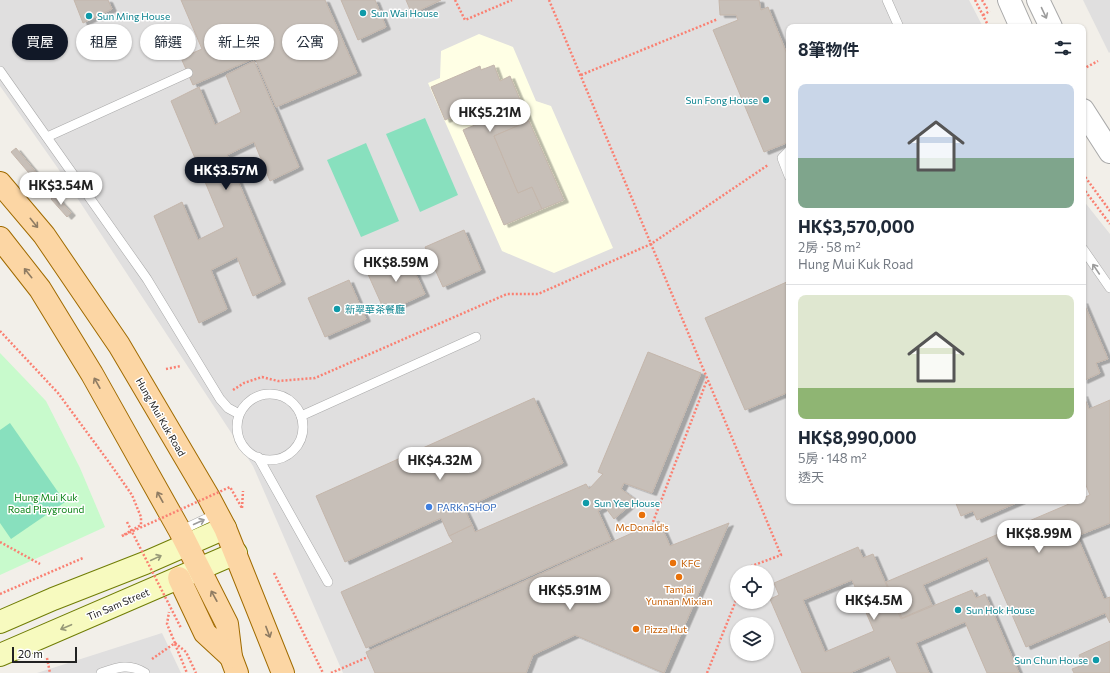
<!DOCTYPE html>
<html lang="zh-TW">
<meta charset="utf-8">
<style>
body{margin:0;font-family:Commissioner,"Noto Sans TC",sans-serif;background:#f2f2f3;color:#1f2937;height:100vh;display:flex;flex-direction:column;font-size:15px;white-space:nowrap}
*{box-sizing:border-box;margin:0}
p{font-size:13px;color:#747a83}
.icon{flex:none;width:22px;height:22px;fill:none;stroke:currentColor;stroke-width:2;stroke-linecap:round;stroke-linejoin:round}
.map{position:relative;flex:1;overflow:hidden}
.details{position:absolute;left:786px;top:24px;width:300px;height:480px;display:flex;flex-direction:column;background:#fff;border-radius:8px;box-shadow:0 1px 3px #0004}
.details>*{flex:none}
.top-card{position:absolute;left:12px;top:24px;width:380px;height:36px;display:flex;gap:8px}
.buttons{position:absolute;left:730px;top:565px;display:grid;gap:8px}
.buttons a{display:grid;place-items:center;width:44px;height:44px;border-radius:50%;background:#fff;box-shadow:0 1px 3px #0004;font-size:20px}
.scale{position:absolute;left:12px;bottom:10px;width:65px;box-sizing:border-box;padding-left:4px;border:2px solid #222;border-top:0;font-size:11px;line-height:14px;white-space:nowrap;color:#222;-webkit-text-stroke:3px #fff;paint-order:stroke}
.price{position:absolute;translate:-50% -34px;padding:0 9px;border-radius:14px;background:#fff;color:#222;font-size:13px;line-height:26px;filter:drop-shadow(0 1px 2px #0008)}
.price::after{content:'';position:absolute;left:50%;top:24px;width:12px;height:9px;margin-left:-6px;background:inherit;clip-path:polygon(0 0,100% 0,50% 100%)}
.price.current{background:#111827;color:#fff}
ul{padding:0;list-style:none}
li{display:grid;align-content:center;gap:8px;height:212px;padding:0 12px}
li+li{border-top:1px solid #e0e1e3}
li span{display:grid;place-items:center;height:124px;border-radius:8px;color:#555}
li>.icon{margin-inline-start:auto}
span .icon{width:72px;height:72px;fill:#fffc;stroke-width:1}
li b{font-size:17px}
h2{display:flex;justify-content:space-between;align-items:center;height:48px;padding:0 12px;font-size:17px}
.chip{padding:0 14px;border-radius:18px;background:#fff;box-shadow:0 1px 3px #0004;font-size:14px;line-height:36px}
.chip.current{background:#111827;color:#fff}
.map>svg:first-child{display:block}
.residential{fill:#e0dfdf;fill-rule:evenodd}
.education{fill:#ffffe5}
.park{fill:#c8facc}
.pitch{fill:#88e0be}
.building{fill:#c7bfb8;stroke:#c4b6ab;fill-rule:evenodd;filter:url(#shadow)}
.lines{fill:none;stroke-linecap:round;stroke-linejoin:round}
.service-casing{stroke:#a9a9a9;stroke-width:10}
.tertiary-casing{stroke:#a9a9a9;stroke-width:24}
.secondary-casing{stroke:#707d05;stroke-width:24}
.primary-casing{stroke:#a06b00;stroke-width:24}
.path{stroke:#fa8072;stroke-width:2.5;stroke-dasharray:2 2;stroke-linecap:butt}
.service{stroke:#fff;stroke-width:9}
.tertiary{stroke:#fff;stroke-width:22}
.secondary{stroke:#f7fabf;stroke-width:22}
.primary{stroke:#fcd6a4;stroke-width:22}
.path-bridge{stroke:#fa8072;stroke-width:2.5;stroke-dasharray:2 2;stroke-linecap:butt}
.oneway{stroke:#9c9c9c}
.oneway2{stroke:#8f7c63}
.oneway3{stroke:#979978}
.culture-dot{fill:#0f9aa8;stroke:#fff;stroke-width:1.5}
.shop-dot{fill:#3f7fe0;stroke:#fff;stroke-width:1.5}
.food-dot{fill:#e8710a;stroke:#fff;stroke-width:1.5}
.labels{text-anchor:middle;dominant-baseline:central;stroke-width:3;stroke-linejoin:round;paint-order:stroke}
.culture-label{font-size:10px;fill:#0d838f;stroke:#fff;text-anchor:start}
.street-label{font-size:10px;fill:#222;stroke:#fff}
.park-label{font-size:10px;fill:#0c8416;stroke:#fff}
.shop-label{font-size:10px;fill:#366cbe;stroke:#fff;text-anchor:start}
.food-label{font-size:10px;fill:#c56008;stroke:#fff}
</style>
<div class="map">
<svg width="1110" height="673" viewBox="0 0 1110 673">
<defs>
<filter id="shadow"><feDropShadow dx="4.5" dy="2.5" stdDeviation="0" flood-color="#0004"/></filter>
</defs>
<rect width="100%" height="100%" fill="#f2efe9"/>
<g class="residential">
<path d="M0 0H969L983 27H789V501H1083V200L1110 234V673H343L253 466 57 167 0 86ZM737 572H767V602H737ZM737 624H767V654H737Z"/>
<path d="M1083 0H1110V52L1109 53Z"/>
<path d="M162 633 181 673H37Z"/>
</g>
<path class="education" d="M479 34 513 47 536 101 551 106 613 248 554 273 502 251 428 83 440 78 441 51Z"/>
<path class="park" d="M0 353 46 401 80 468 105 527 0 575Z"/>
<g class="pitch">
<path d="M425 118 458 195 420 212 386 134Z"/>
<path d="M366 143 399 221 361 237 327 160Z"/>
<path d="M10 423 65 502 11 539 0 523V430Z"/>
</g>
<g class="building">
<path d="M74 0H108L112 9 83 23Z"/>
<path d="M181 0H325L357 73 276 107 255 58 193 85 181 58 202 49Z"/>
<path d="M341 0H375L386 27 358 40Z"/>
<path d="M406 0H441L412 14Z"/>
<path d="M719 0H759L761 10 768 7 789 59V142L764 152 713 30 738 20 736 15H720Z"/>
<path d="M254 61 299 167 270 181 254 142 227 155 281 282 253 296 237 257 211 270 227 309 199 323 154 216 182 202 198 240 224 227 171 101 199 87 215 125 241 112 226 75Z"/>
<path d="M494 65 500 81 510 76 529 121 494 136 518 193 532 187 542 209 504 225 463 130 482 122 476 106 445 120 431 87 480 66 481 70Z"/>
<path d="M529 121 564 200 542 209 532 187 518 193 494 136Z"/>
<path d="M16 148 39 176 34 179 11 152Z"/>
<path d="M55 195 71 213 67 217 51 199Z"/>
<path d="M464 230 481 270 443 287 425 247Z"/>
<path d="M407 255 425 294 385 312 367 272Z"/>
<path d="M349 280 366 319 325 337 308 298Z"/>
<path d="M789 281V392L745 410 705 318Z"/>
<path d="M1083 301 1108 359 1096 363 1100 373 1083 381Z"/>
<path d="M648 352 701 373 652 493 624 483 621 489 636 500 614 519 605 507 598 511 611 540 366 648 341 592 453 542 449 536 472 525 475 532 586 484 589 489 603 474 598 472Z"/>
<path d="M1083 394 1089 409 1110 400V523L1077 536 1104 599 1110 597V623L1105 613 1026 647 987 557 923 585 932 605 902 618 886 582 1076 501H1083V498L1090 495 1083 478Z"/>
<path d="M534 398 563 463 464 508 472 525 449 536 441 518 345 562 316 496Z"/>
<path d="M955 501H1021L977 520 973 511 961 516Z"/>
<path d="M659 521 670 546 729 523 664 673 575 635 533 655 526 673H375L366 652Z"/>
<path d="M858 547 863 558 873 554 901 619 972 590 976 598 985 594 1019 673H987L965 622 916 643 929 673H897L889 656 850 673H802L770 599 779 595 774 583ZM852 580 874 631 825 652 803 600Z"/>
<path d="M1110 641V673H1074L1072 669 1083 665 1079 655Z"/>
</g>
<g class="lines">
<g class="service-casing">
<g id="service">
<path d="M887 0 899 27"/>
<path d="M0 71 147 279 220 399 228 408 239 414"/>
<path d="M47 137 188 73"/>
<path d="M789 151 782 158 789 176"/>
<path d="M1083 249 1110 288"/>
<circle cx="270" cy="427" r="33"/>
<path d="M301 416 476 337"/>
<path d="M258 457 328 582"/>
<path d="M180 531 218 513"/>
<path d="M101 673C118 667 130 663 145 673"/>
</g>
</g>
<g class="tertiary-casing">
<g id="tertiary">
<path d="M1009 0 1021 27"/>
<path d="M1038 0 1051 27"/>
<path d="M1083 110 1110 152"/>
</g>
</g>
<g class="secondary-casing">
<g id="secondary">
<path d="M0 622 53 599 145 563 225 528"/>
<path d="M0 655 236 553"/>
</g>
</g>
<g class="primary-casing">
<g id="primary">
<path d="M0 183 44 235 119 345 208 496 225 528 283 673"/>
<path d="M0 238 40 289 92 374 180 531 227 624 231 657 237 673"/>
<path d="M179 578 205 633 231 657"/>
</g>
</g>
<g class="path">
<path d="M455 0 465 20 512 0"/>
<path d="M549 0 781 555 749 567 747 572"/>
<path d="M975 0 989 27"/>
<path d="M982 0 988 10"/>
<path d="M983 15 990 11"/>
<path d="M1083 69 1098 61"/>
<path d="M581 75 718 19"/>
<path d="M1083 174 1110 211"/>
<path d="M1083 188 1110 224"/>
<path d="M0 331 58 393 111 465 132 495 141 517V525L122 536"/>
<path d="M166 369 181 366"/>
<path d="M233 390 244 383 262 377 278 381 315 378 507 294H538L651 244 768 165"/>
<path d="M242 508 243 491"/>
<path d="M653 522 707 380"/>
<path d="M0 542 40 564"/>
<path d="M274 573 323 673"/>
<path d="M0 594 83 558"/>
<path d="M175 643 186 652 196 673"/>
<path d="M175 644 187 673"/>
<path d="M47 658 50 673"/>
<path d="M152 659 175 643 167 624 169 612"/>
<path d="M331 673 368 657"/>
<path d="M707 673 737 598"/>
</g>
<use href="#service" class="service"/>
<use href="#tertiary" class="tertiary"/>
<use href="#secondary" class="secondary"/>
<use href="#primary" class="primary"/>
<g class="path-bridge">
<path d="M127 522 181 628"/>
<path d="M122 536 230 487 242 508"/>
</g>
</g>
<defs><path id="oneway-shaft" d="M-6 0H5M1.5-3L5.5 0L1.5 3" fill="none" stroke-width="1.6" stroke-linecap="round" stroke-linejoin="round"/></defs>
<g class="oneway">
<use href="#oneway-shaft" transform="translate(1044 13) rotate(65)"/>
<use href="#oneway-shaft" transform="translate(1096 269) rotate(-124)"/>
<use href="#oneway-shaft" transform="translate(199 522) rotate(-24)"/>
</g>
<g class="oneway2">
<use href="#oneway-shaft" transform="translate(34 223) rotate(51)"/>
<use href="#oneway-shaft" transform="translate(28 273) rotate(-129)"/>
<use href="#oneway-shaft" transform="translate(97 383) rotate(-119)"/>
<use href="#oneway-shaft" transform="translate(160 497) rotate(-119)"/>
<use href="#oneway-shaft" transform="translate(214 596) rotate(-119)"/>
<use href="#oneway-shaft" transform="translate(268 632) rotate(69)"/>
</g>
<g class="oneway3">
<use href="#oneway-shaft" transform="translate(156 558) rotate(-25)"/>
<use href="#oneway-shaft" transform="translate(66 627) rotate(157)"/>
</g>
<g class="culture-dot">
<circle cx="363" cy="13" r="4"/>
<circle cx="89" cy="16" r="4"/>
<circle cx="766" cy="100" r="4"/>
<circle cx="337" cy="309" r="4"/>
<circle cx="586" cy="503" r="4"/>
<circle cx="958" cy="610" r="4"/>
<circle cx="1096" cy="660" r="4"/>
</g>
<circle class="shop-dot" cx="429" cy="507" r="4"/>
<g class="food-dot">
<circle cx="642" cy="515" r="4"/>
<circle cx="673" cy="563" r="4"/>
<circle cx="679" cy="577" r="4"/>
<circle cx="636" cy="629" r="4"/>
</g>
<g class="labels">
<g class="culture-label">
<text x="371" y="13">Sun Wai House</text>
<text x="97" y="16">Sun Ming House</text>
<text x="758" y="100" text-anchor="end">Sun Fong House</text>
<text x="345" y="309">新翠華茶餐廳</text>
<text x="594" y="503">Sun Yee House</text>
<text x="966" y="610">Sun Hok House</text>
<text x="1088" y="660" text-anchor="end">Sun Chun House</text>
</g>
<g class="street-label">
<text transform="translate(161 417) rotate(60)">Hung Mui Kuk Road</text>
<text transform="translate(118 604) rotate(-23)">Tin Sam Street</text>
</g>
<g class="park-label">
<text x="46" y="497">Hung Mui Kuk<tspan x="46" dy="12">Road Playground</tspan></text>
</g>
<g class="shop-label">
<text x="437" y="507">PARKnSHOP</text>
</g>
<g class="food-label">
<text x="642" y="527">McDonald's</text>
<text x="681" y="563" text-anchor="start">KFC</text>
<text x="679" y="589">TamJai<tspan x="679" dy="12">Yunnan Mixian</tspan></text>
<text x="644" y="629" text-anchor="start">Pizza Hut</text>
</g>
</g>
</svg>
<div class="buttons">
<a><svg class="icon" aria-label="locate" viewBox="0 0 24 24"><circle cx="12" cy="12" r="6"/><path d="M12 2v4M12 18v4M2 12h4M18 12h4"/></svg></a>
<a><svg class="icon" aria-label="layers" viewBox="0 0 24 24"><path d="M12 4l9 5-9 5-9-5zM3 14l9 5 9-5"/></svg></a>
</div>
<div class="scale">20 m</div>
<b class="price" style="left:490px;top:133px">HK$5.21M</b>
<b class="price current" style="left:226px;top:191px">HK$3.57M</b>
<b class="price" style="left:61px;top:206px">HK$3.54M</b>
<b class="price" style="left:396px;top:283px">HK$8.59M</b>
<b class="price" style="left:440px;top:481px">HK$4.32M</b>
<b class="price" style="left:1039px;top:554px">HK$8.99M</b>
<b class="price" style="left:570px;top:611px">HK$5.91M</b>
<b class="price" style="left:874px;top:621px">HK$4.5M</b>
<div class="top-card">
<a class="chip current">買屋</a>
<a class="chip">租屋</a>
<a class="chip">篩選</a>
<a class="chip">新上架</a>
<a class="chip">公寓</a>
</div>
<section class="details">
<h2>8筆物件<svg class="icon" aria-label="filters" viewBox="0 0 24 24"><path d="M4 7h16M4 17h16"/><circle cx="9" cy="7" r="2"/><circle cx="15" cy="17" r="2"/></svg></h2>
<ul>
<li><span style="background:linear-gradient(#c9d6e8 60%,#7fa58c 0)"><svg class="icon" aria-label="home" viewBox="0 0 24 24"><path d="M3 11l9-7 9 7M6 9v11h12V9"/></svg></span><div><b>HK$3,570,000</b><p>2房 · 58 m²</p><p>Hung Mui Kuk Road</p></div></li>
<li><span style="background:linear-gradient(#dfe7d0 75%,#8fb573 0)"><svg class="icon" aria-label="home" viewBox="0 0 24 24"><path d="M3 11l9-7 9 7M6 9v11h12V9"/></svg></span><div><b>HK$8,990,000</b><p>5房 · 148 m²</p><p>透天</p></div></li>
</ul>
</section>
</div>
